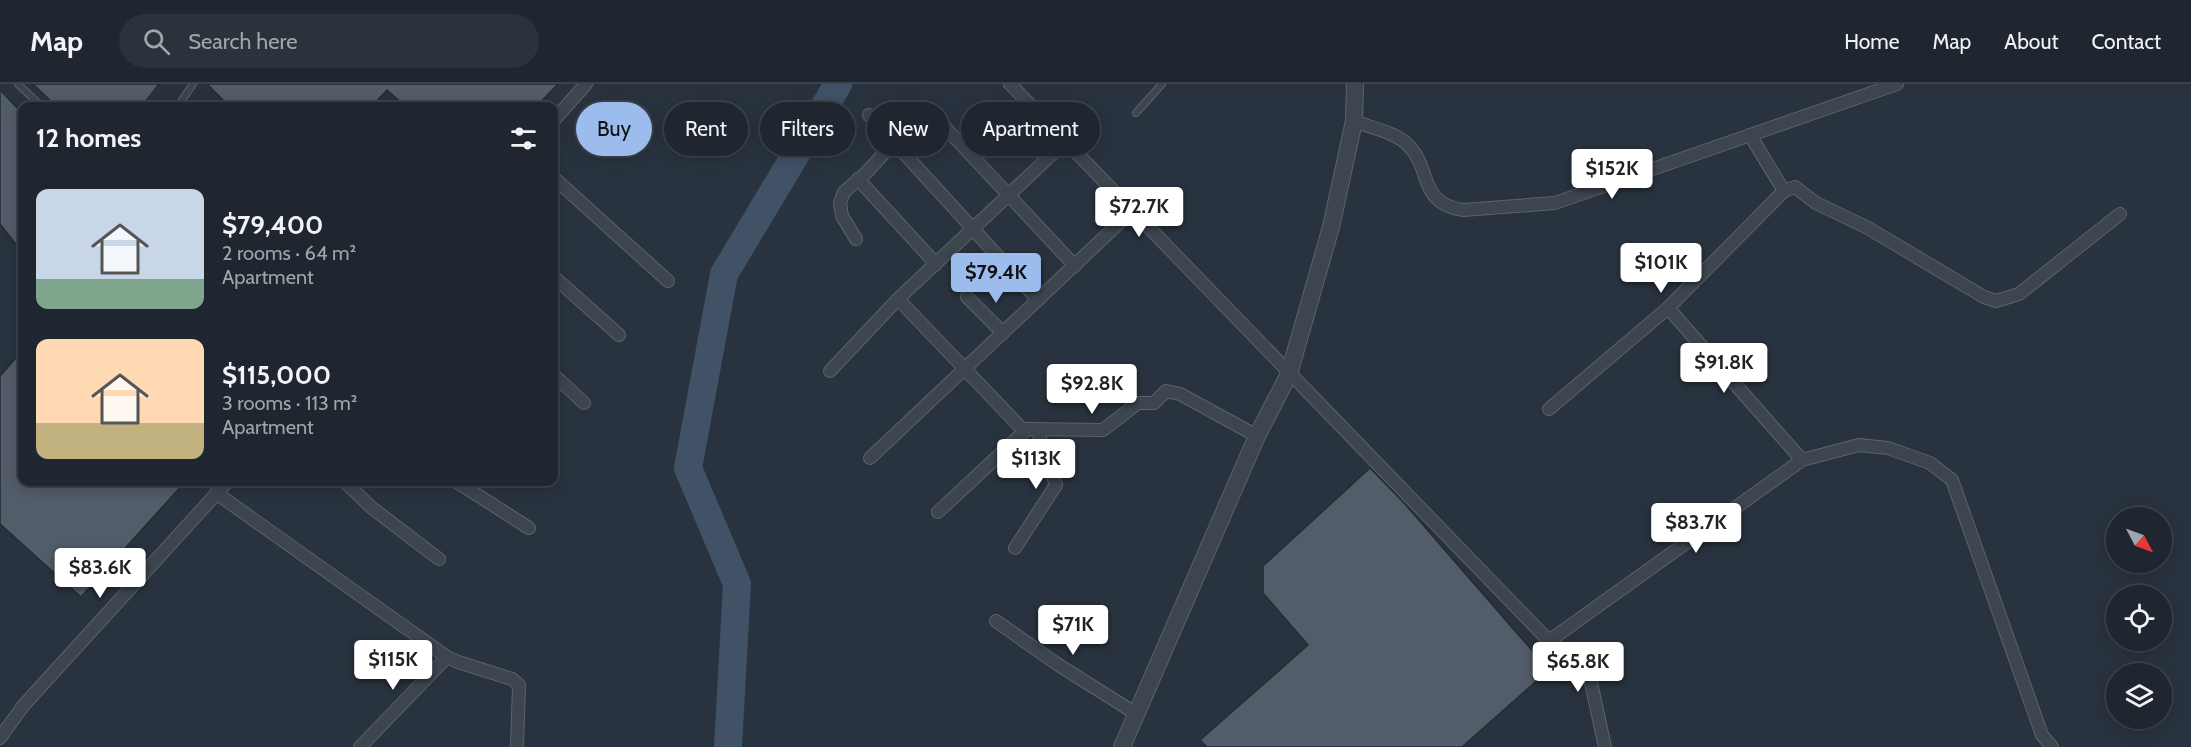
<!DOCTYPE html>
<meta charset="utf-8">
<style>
body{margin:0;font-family:Cabin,sans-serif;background:#2c323b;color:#f1f3f6;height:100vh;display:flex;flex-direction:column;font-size:22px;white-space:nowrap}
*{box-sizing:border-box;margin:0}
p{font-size:20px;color:#a1a5aa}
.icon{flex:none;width:33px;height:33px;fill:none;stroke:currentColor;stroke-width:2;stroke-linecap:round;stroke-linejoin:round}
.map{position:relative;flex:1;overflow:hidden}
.details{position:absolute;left:18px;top:18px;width:540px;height:384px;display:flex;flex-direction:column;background:#1f262f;border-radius:12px;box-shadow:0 3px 15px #0003,0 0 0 2px #3c434b}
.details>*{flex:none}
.top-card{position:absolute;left:576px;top:18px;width:570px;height:54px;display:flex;gap:12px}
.needle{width:39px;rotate:131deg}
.tools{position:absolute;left:2106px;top:423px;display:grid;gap:12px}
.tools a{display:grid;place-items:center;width:66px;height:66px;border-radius:50%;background:#1f262f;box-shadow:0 3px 15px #0003,0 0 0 2px #3c434b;font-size:30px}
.price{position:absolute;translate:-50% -51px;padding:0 14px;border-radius:6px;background:#fff;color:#222;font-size:20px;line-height:39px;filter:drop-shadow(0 2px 3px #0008)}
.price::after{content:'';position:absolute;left:50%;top:36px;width:18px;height:14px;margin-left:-9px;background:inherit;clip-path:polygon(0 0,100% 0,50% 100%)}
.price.selected{background:#9cbced;color:#111}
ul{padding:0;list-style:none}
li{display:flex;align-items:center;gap:18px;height:150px;padding:0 18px}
li span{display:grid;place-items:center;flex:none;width:168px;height:120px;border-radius:12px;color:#555}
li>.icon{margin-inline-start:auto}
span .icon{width:72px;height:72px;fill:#fffc;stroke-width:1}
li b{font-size:26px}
h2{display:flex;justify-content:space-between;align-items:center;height:72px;padding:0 18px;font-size:26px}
.pill{padding:0 21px;border-radius:27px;background:#1f262f;box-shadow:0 3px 15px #0003,0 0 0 2px #3c434b;font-size:21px;line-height:54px}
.pill.selected{background:#9cbced;color:#111}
header{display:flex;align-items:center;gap:36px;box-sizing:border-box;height:84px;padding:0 30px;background:#1f262f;border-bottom:2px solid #3c434b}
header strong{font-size:28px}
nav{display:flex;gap:33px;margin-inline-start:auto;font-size:21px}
.search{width:420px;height:54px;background:#2c323b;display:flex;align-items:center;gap:15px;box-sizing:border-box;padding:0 21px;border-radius:33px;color:#a1a5aa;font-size:22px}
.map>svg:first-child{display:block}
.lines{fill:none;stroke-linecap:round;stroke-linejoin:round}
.river{stroke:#415166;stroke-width:28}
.building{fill:#535c69;stroke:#242c36;stroke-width:1.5}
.service-casing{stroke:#5b636c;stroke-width:8}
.minor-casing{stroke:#5b636c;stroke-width:14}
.tertiary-casing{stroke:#5b636c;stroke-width:18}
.service{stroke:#3d454f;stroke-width:6}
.minor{stroke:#3d454f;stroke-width:12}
.tertiary{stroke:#3d454f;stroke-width:16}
</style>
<header>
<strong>Map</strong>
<div class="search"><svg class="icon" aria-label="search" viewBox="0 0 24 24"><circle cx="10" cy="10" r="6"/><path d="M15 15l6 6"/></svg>Search here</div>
<nav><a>Home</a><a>Map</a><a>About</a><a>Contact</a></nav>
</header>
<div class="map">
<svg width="2191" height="663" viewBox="0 0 2191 663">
<rect width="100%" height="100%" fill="#29333f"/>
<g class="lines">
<path class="river" d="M728 663 737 500 688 384 724 190 838 0"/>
</g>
<g class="building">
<path d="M33 0H159L142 22H56Z"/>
<path d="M207 0H558L537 22H405L387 6 372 22H229Z"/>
<path d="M0 6 22 29V168L0 140Z"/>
<path d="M22 267V398H185L81 513 0 440V292Z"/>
<path d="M1370 384 1404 419 1549 586 1462 663H1207L1200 656 1308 561 1263 509V482Z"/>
</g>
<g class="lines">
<g class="service-casing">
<g id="service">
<path d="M18 0 41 22"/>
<path d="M178 22 193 0"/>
<path d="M1136 29 1162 0"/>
</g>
</g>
<g class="minor-casing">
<g id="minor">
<path d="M1010 0 1549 557 1802 376 1859 361 1888 364 1930 379 1952 396 2042 651 2052 663"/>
<path d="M869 31 1038 216"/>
<path d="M554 36 586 0"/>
<path d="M1354 37C1371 44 1396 48 1409 62 1432 86 1418 119 1463 126L1555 119 1897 0"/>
<path d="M1750 51 1784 107 1795 103 1816 119 1868 144 1984 213 1996 217 2019 210 2120 130"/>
<path d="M554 94 668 197"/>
<path d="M858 95 936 180"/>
<path d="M856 155 842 132 840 119 844 108 866 89 922 27 928 25 1075 182"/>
<path d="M554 193 619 251"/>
<path d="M967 213 1003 249"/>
<path d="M898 215 1024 347"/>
<path d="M1668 224 1802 376"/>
<path d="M830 287 898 215 1066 57"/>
<path d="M554 291 584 319"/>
<path d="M1549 325 1668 224 1784 107"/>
<path d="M870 374 1133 126"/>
<path d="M345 398 372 424 439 475"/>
<path d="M457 398 529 444"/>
<path d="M216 409 447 573 458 578 512 595 519 601 517 663"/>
<path d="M938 428 1027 345 1103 346 1138 319H1154L1166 307 1180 310 1257 352"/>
<path d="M1015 464 1056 401 1037 346"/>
<path d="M996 537 1057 580 1135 629"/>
<path d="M1549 557 1587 580 1605 663"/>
<path d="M0 654 23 622 227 398"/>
<path d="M360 663 447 573"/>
</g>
</g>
<g class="tertiary-casing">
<path id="tertiary" d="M1122 663 1257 352 1289 290 1331 143 1354 37 1355 0"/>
</g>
<use href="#service" class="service"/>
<use href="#minor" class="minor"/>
<use href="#tertiary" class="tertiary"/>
</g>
</svg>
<div class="tools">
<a><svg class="needle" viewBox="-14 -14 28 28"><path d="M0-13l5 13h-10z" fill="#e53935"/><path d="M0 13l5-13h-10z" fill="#a1a5aa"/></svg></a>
<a><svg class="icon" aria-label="locate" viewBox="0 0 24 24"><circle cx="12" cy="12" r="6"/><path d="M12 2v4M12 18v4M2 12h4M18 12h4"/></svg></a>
<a><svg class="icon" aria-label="layers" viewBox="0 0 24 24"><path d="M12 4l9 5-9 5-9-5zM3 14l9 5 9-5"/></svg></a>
</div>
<b class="price" style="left:1612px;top:116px">$152K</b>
<b class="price" style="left:1139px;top:154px">$72.7K</b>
<b class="price" style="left:1661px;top:210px">$101K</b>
<b class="price selected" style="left:996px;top:220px">$79.4K</b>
<b class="price" style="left:1724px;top:310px">$91.8K</b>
<b class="price" style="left:1092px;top:331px">$92.8K</b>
<b class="price" style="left:1036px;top:406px">$113K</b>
<b class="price" style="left:1696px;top:470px">$83.7K</b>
<b class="price" style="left:100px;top:515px">$83.6K</b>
<b class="price" style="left:1073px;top:572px">$71K</b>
<b class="price" style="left:393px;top:607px">$115K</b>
<b class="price" style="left:1578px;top:609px">$65.8K</b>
<div class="top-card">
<a class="pill selected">Buy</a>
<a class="pill">Rent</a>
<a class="pill">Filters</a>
<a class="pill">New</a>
<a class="pill">Apartment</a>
</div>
<section class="details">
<h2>12 homes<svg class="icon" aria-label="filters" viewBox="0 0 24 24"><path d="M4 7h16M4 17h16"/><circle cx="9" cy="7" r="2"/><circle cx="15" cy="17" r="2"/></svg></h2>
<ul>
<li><span style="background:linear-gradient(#c9d6e8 75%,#7fa58c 0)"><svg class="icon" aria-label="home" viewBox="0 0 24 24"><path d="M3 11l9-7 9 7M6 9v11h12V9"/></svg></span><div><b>$79,400</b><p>2 rooms · 64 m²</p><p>Apartment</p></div></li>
<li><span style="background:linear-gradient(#ffd9b3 70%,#c2b280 0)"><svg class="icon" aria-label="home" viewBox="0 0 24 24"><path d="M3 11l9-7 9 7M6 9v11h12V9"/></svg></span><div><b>$115,000</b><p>3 rooms · 113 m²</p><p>Apartment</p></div></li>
</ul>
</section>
</div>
